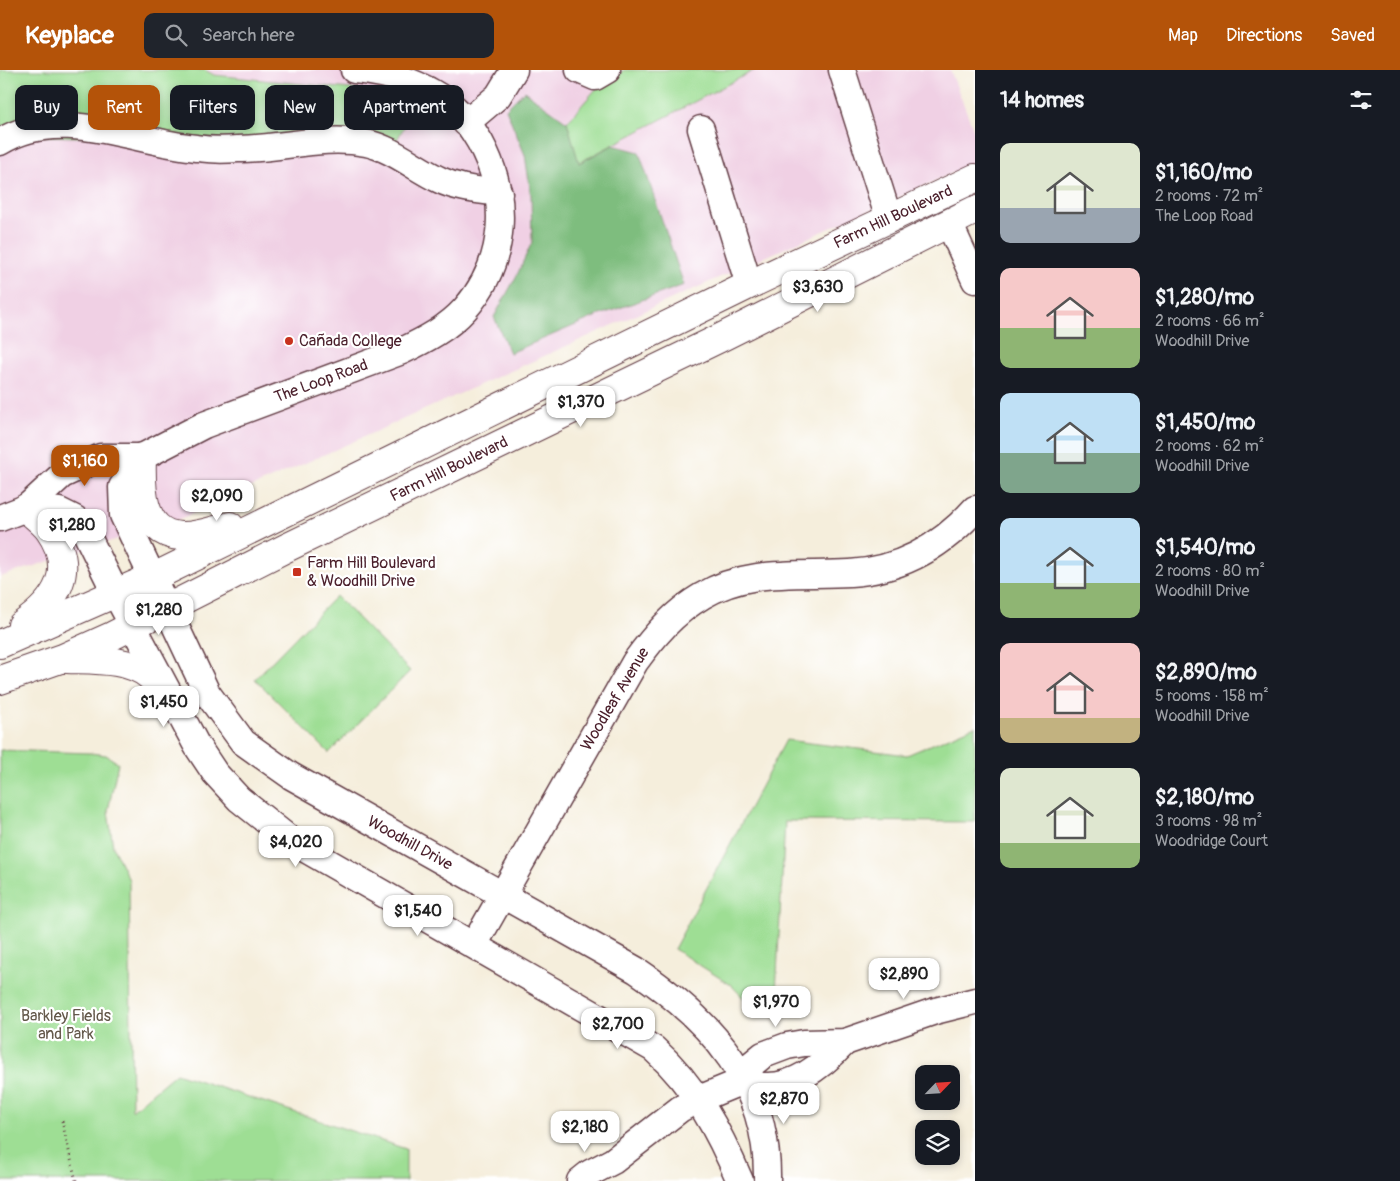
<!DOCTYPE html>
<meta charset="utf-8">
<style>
body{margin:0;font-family:Pangolin,sans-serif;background:#20242c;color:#f1f3f6;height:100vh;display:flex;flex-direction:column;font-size:19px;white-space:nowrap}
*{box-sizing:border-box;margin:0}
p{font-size:16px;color:#9ea1a6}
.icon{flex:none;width:28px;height:28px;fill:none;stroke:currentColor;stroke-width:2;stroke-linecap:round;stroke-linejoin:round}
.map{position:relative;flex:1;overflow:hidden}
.side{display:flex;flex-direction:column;background:#171b24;width:425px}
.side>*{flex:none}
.hud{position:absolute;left:15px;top:15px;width:475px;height:45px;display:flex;gap:10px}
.needle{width:32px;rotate:65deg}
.buttons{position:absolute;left:915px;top:995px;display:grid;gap:10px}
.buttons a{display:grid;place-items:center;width:45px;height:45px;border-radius:10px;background:#171b24;box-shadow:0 2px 8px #0003;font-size:25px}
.price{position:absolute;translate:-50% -42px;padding:0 11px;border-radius:10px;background:#fff;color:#222;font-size:16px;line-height:32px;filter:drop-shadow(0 1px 2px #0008)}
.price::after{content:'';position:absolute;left:50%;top:30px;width:15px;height:11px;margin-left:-8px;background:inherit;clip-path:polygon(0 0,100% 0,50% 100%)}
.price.selected{background:#b45309;color:#fff}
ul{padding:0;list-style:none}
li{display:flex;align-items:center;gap:15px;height:125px;padding:0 25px}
li span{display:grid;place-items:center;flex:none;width:140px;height:100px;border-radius:10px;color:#555}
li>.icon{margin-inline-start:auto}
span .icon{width:60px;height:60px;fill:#fffc;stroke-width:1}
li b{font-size:21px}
h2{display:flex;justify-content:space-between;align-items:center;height:60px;padding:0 25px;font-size:21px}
.tag{padding:0 18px;border-radius:10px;background:#171b24;box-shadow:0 2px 8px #0003;font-size:18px;line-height:45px}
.tag.selected{background:#b45309;color:#fff}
header{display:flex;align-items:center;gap:30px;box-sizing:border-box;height:70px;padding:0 25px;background:#b45309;color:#fff}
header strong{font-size:24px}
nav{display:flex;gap:28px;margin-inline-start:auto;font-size:18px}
.search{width:350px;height:45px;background:#20242c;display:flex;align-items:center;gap:12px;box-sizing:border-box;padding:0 18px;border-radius:10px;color:#9ea1a6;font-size:19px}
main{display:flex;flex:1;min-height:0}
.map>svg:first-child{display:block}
.built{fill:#f0d0e4}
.green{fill:#9ede94;stroke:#747e60}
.forest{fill:#7ebd7e;stroke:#646e54}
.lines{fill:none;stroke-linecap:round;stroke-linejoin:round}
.minor-casing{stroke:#643e46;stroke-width:29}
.major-casing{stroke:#643e46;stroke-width:30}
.path{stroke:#643e46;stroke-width:3;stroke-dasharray:1 4;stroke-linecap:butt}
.minor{stroke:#fff;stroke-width:26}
.major{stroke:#fff;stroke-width:28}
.poi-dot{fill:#c8321e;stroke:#fff;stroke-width:2}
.labels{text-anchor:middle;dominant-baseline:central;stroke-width:4.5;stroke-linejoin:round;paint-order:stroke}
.street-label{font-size:16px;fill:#4a1f2b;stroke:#fff}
.poi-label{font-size:16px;fill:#4a1f2b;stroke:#fff;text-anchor:start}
.park-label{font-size:16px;fill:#63584a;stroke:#fff}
</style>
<header>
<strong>Keyplace</strong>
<div class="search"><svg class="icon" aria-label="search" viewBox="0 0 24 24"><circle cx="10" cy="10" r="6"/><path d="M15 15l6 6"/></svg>Search here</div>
<nav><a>Map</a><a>Directions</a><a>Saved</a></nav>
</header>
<main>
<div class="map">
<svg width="975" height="1111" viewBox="0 0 975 1111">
<rect width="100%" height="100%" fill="#fff"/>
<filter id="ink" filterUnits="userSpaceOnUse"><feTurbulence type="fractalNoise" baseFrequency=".02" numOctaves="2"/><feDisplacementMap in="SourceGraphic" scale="10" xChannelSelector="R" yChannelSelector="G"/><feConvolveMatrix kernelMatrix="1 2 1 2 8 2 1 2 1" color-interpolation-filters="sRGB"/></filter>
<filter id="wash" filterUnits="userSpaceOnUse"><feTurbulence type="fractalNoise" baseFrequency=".0096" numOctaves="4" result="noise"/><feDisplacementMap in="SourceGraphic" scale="20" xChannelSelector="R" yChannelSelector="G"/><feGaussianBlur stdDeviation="1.12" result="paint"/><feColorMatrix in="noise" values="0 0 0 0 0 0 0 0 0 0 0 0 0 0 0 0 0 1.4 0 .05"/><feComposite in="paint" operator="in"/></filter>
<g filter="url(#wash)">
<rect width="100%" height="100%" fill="#f5eedc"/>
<path class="built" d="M0 0H950L975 63V93L180 449 0 507Z"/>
<g class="green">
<path d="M0 0H205L214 5 360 20 408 50 394 75 0 65Z"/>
<path d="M624 0H755L578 93 567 52 596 19Z"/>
<path d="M336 526 410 601 329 683 255 609Z"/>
<path d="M975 656V752L785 751 775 942 759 944 731 915 674 879 786 670 907 685Z"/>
<path d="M0 680 90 683 106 685 118 693 108 741 113 777 129 810 132 1040 176 1003 406 1079V1111H0Z"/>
</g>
<path class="forest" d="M524 21 567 52 579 93 613 75 639 82 684 215 597 246 510 283 494 247 517 205 532 172 531 125 525 85 506 39Z"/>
</g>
<g filter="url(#ink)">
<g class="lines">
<g class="minor-casing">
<g id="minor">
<path d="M579 0 595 7 607 0"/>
<path d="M842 0 889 149"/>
<path d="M466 53 498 26 514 0"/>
<path d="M701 59 749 215"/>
<path d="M0 72C60 35 133 72 196 78 210 80 224 80 238 79 281 79 323 65 366 73 392 78 416 99 440 110 459 119 479 120 499 123"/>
<path d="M949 153 975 210"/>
<path d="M142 387 122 417 123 445 207 623 243 672 291 706 636 900C712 951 769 1015 767 1111"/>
<path d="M26 438 62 405 101 387H142L204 355 402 281C425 270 448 258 465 239 507 191 510 127 480 72 473 60 463 45 452 36 424 13 389 3 354 0"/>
<path d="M0 448 26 438 59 441 75 449 86 463 116 524 197 676 215 703 239 729 293 772 654 979C695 1016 719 1061 740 1111"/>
<path d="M474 875 635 592C654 566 673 543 702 526 747 498 800 506 850 503 900 500 942 476 975 439"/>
<path d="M745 1010 752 994 763 985 787 976 804 973 845 972 935 941 975 931"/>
<path d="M745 1010C751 1012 757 1016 764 1016 795 1018 825 993 845 972"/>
<path d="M580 1111 590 1103 613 1091 680 1039 699 1029 745 1010"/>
</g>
</g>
<g class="major-casing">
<g id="major">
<path d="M142 387C141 416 140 463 180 466 197 467 214 460 230 456"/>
<path d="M22 555C57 531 77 500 49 460 43 452 33 445 26 438"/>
<path d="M0 574 166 501 749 215 975 108"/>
<path d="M67 589C92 590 129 588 150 606 160 615 168 629 177 639"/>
<path d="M0 610 63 588 112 566 286 478 718 269 975 140"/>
</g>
</g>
<path class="path" d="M62 1051 76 1111"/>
<use href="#minor" class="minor"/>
<use href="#major" class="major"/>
</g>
</g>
<g class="poi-dot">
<circle cx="289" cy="271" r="5"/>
<rect x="292" y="497" width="10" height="10" rx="2.5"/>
</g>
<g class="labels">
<g class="street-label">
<text transform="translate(893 147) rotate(-25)">Farm Hill Boulevard</text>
<text transform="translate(321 311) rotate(-20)">The Loop Road</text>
<text transform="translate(449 399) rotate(-26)">Farm Hill Boulevard</text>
<text transform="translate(615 629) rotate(-59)">Woodleaf Avenue</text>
<text transform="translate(410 773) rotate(29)">Woodhill Drive</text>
</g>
<g class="poi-label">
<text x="299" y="271">Cañada College</text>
<text x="307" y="493">Farm Hill Boulevard<tspan x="307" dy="18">&amp; Woodhill Drive</tspan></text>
</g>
<g class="park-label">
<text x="66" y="946">Barkley Fields<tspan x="66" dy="18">and Park</tspan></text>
</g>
</g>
</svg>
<div class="buttons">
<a><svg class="needle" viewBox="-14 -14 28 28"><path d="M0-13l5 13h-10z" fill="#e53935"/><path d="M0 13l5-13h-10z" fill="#9ea1a6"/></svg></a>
<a><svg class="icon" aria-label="layers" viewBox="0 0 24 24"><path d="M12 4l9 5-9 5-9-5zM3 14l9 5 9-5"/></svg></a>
</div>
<b class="price" style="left:818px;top:243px">$3,630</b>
<b class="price" style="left:581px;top:358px">$1,370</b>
<b class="price selected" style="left:85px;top:417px">$1,160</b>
<b class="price" style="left:217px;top:452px">$2,090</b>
<b class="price" style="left:72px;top:481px">$1,280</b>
<b class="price" style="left:159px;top:566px">$1,280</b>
<b class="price" style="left:164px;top:658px">$1,450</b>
<b class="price" style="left:296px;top:798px">$4,020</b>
<b class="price" style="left:418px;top:867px">$1,540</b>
<b class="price" style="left:904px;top:930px">$2,890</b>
<b class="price" style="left:776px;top:958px">$1,970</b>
<b class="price" style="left:618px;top:980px">$2,700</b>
<b class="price" style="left:784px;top:1055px">$2,870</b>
<b class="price" style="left:585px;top:1083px">$2,180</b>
<div class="hud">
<a class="tag">Buy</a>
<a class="tag selected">Rent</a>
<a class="tag">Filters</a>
<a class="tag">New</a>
<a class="tag">Apartment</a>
</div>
</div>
<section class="side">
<h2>14 homes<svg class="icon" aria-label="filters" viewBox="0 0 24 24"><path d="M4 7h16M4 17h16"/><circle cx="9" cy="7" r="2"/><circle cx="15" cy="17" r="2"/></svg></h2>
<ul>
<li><span style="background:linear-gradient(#dfe7d0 65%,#9aa5b1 0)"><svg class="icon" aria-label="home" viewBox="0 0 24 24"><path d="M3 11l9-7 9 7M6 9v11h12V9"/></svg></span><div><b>$1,160/mo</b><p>2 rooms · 72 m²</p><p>The Loop Road</p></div></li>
<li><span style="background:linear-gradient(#f6c9c9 60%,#8fb573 0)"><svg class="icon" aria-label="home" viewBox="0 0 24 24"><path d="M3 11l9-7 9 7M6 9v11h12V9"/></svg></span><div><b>$1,280/mo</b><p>2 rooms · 66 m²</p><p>Woodhill Drive</p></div></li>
<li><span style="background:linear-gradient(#bfe0f5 60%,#7fa58c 0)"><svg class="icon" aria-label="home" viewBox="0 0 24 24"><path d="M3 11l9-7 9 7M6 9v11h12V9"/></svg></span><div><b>$1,450/mo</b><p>2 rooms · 62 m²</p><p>Woodhill Drive</p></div></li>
<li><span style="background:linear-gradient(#bfe0f5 65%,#8fb573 0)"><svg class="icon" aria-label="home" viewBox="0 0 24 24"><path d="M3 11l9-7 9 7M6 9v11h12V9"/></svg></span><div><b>$1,540/mo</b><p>2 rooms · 80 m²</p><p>Woodhill Drive</p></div></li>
<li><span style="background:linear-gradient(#f6c9c9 75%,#c2b280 0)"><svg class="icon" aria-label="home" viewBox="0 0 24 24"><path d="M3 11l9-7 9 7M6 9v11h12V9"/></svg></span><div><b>$2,890/mo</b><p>5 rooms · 158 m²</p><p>Woodhill Drive</p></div></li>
<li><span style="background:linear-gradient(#dfe7d0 75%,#8fb573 0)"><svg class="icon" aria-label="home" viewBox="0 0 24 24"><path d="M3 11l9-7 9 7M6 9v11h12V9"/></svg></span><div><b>$2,180/mo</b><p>3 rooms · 98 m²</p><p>Woodridge Court</p></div></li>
</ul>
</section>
</main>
